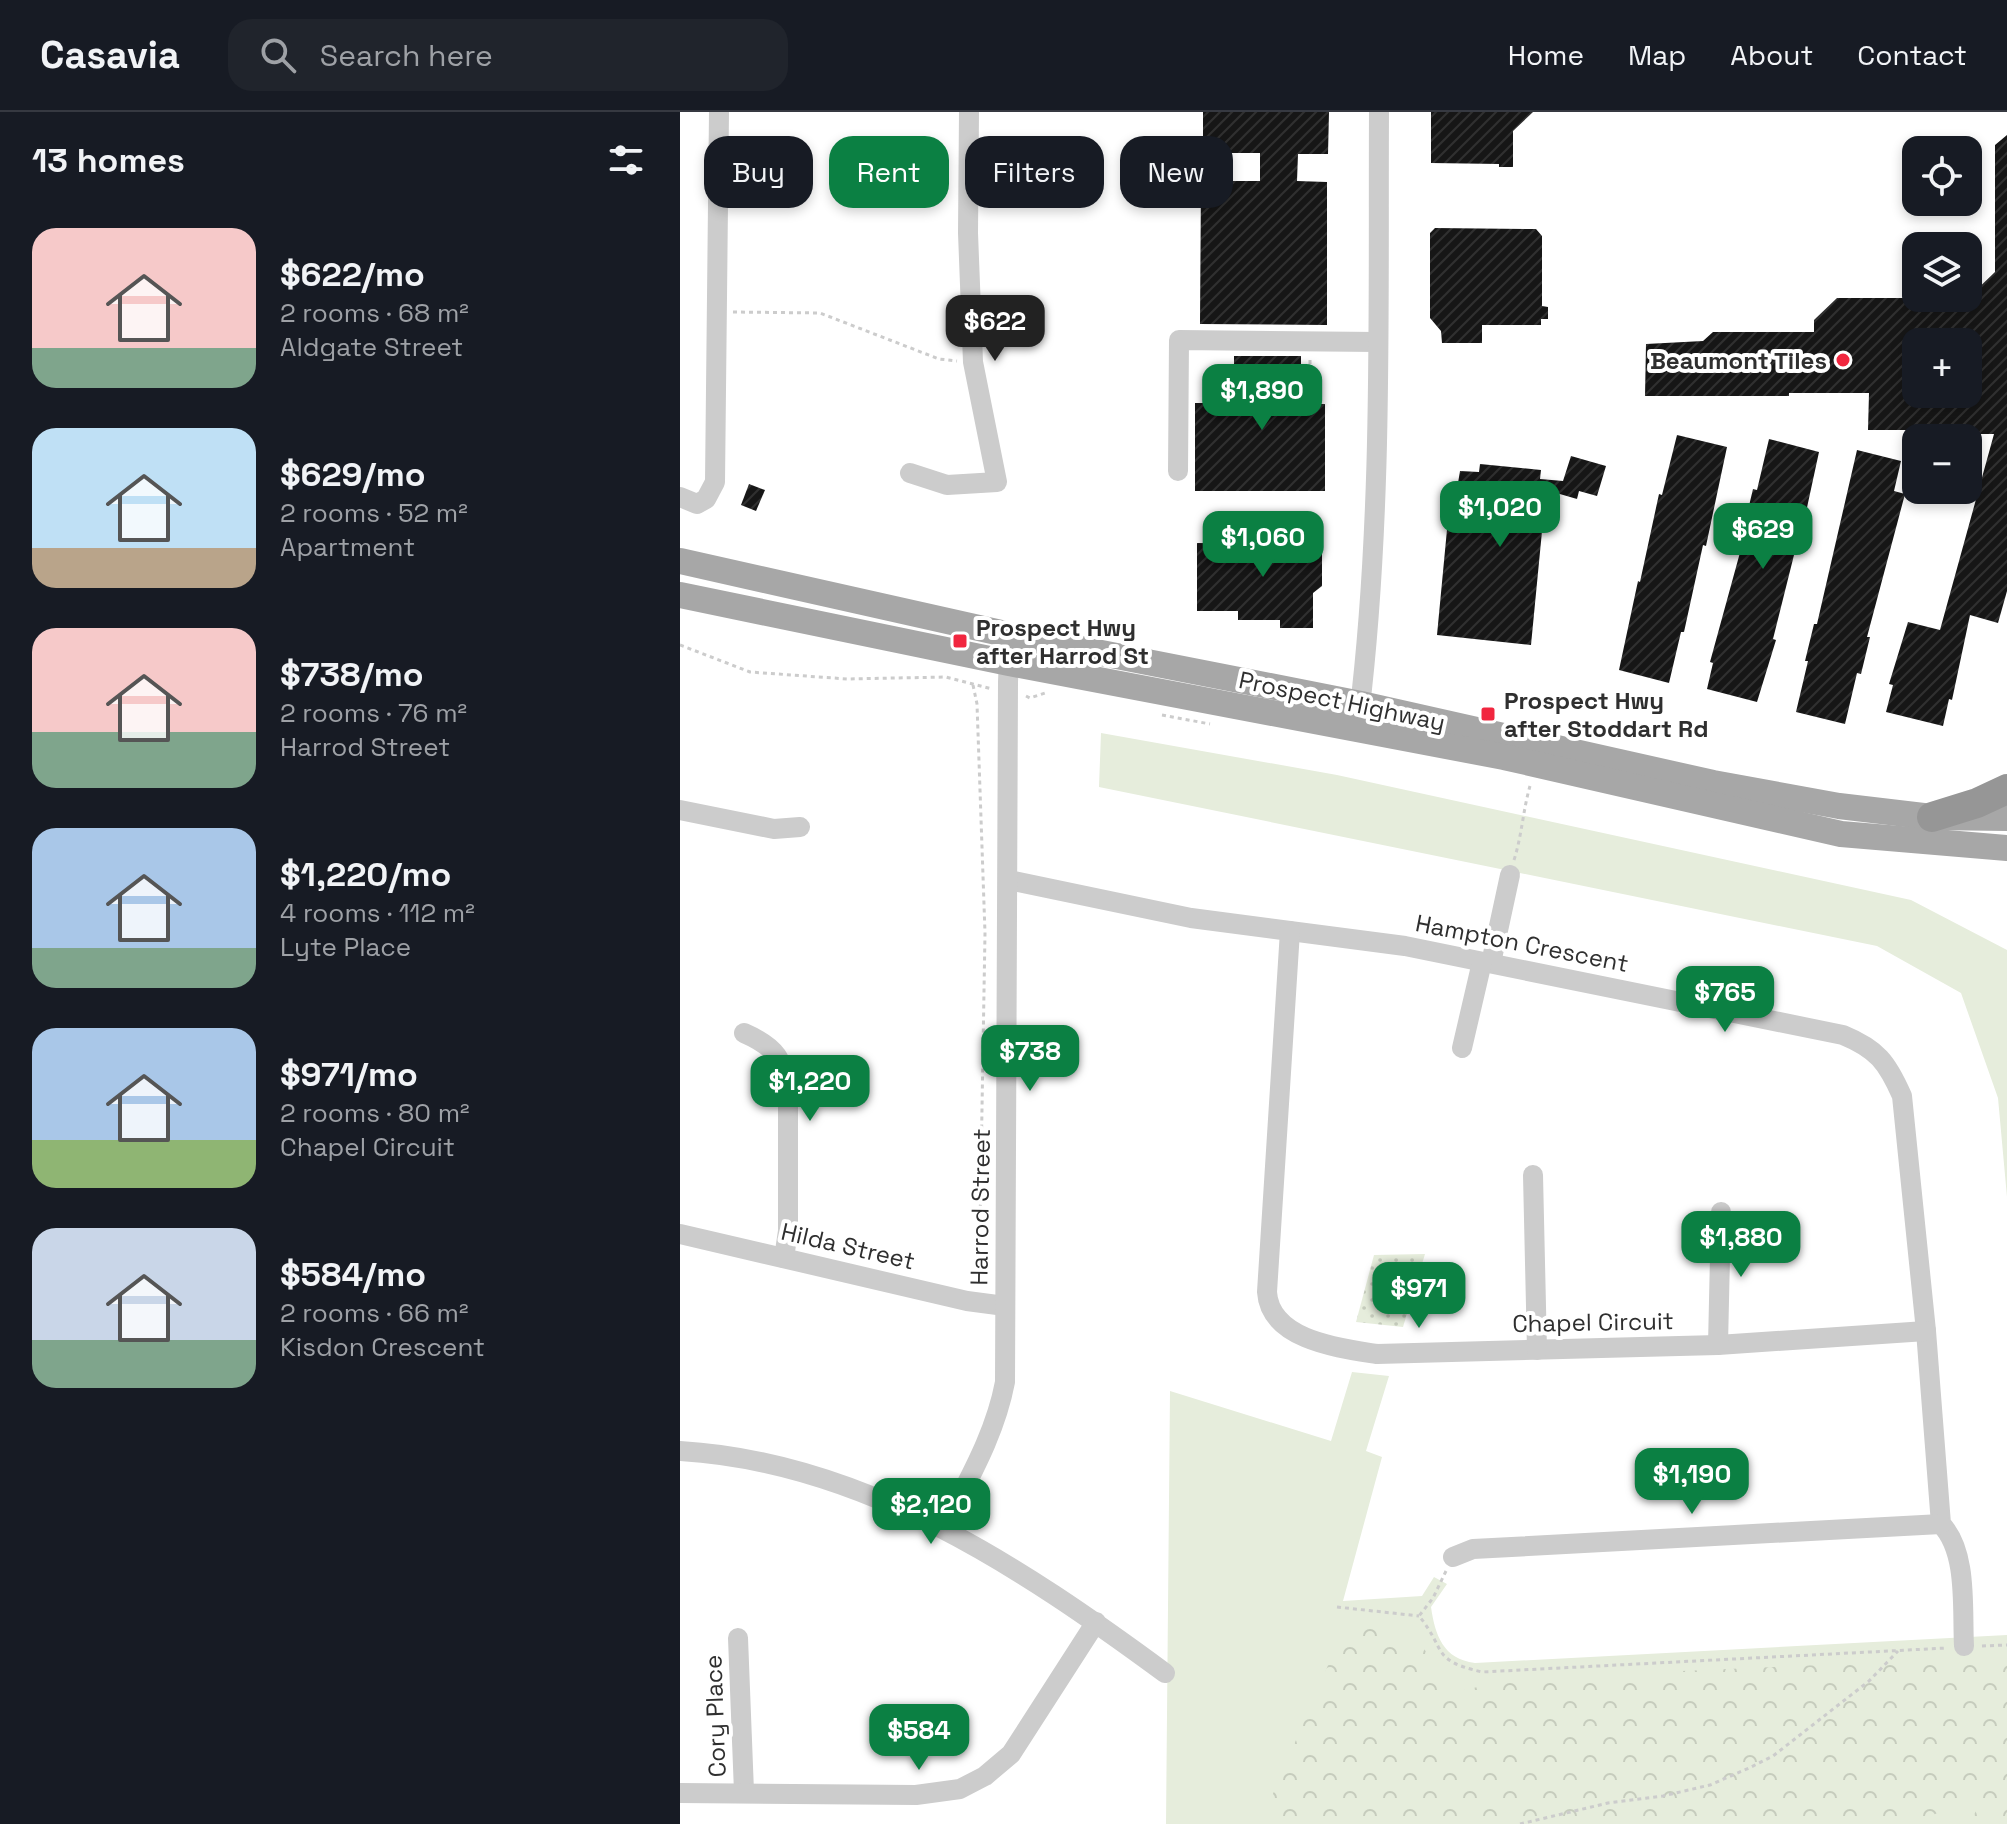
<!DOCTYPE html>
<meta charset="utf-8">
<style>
body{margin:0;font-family:"Space Grotesk",sans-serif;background:#20242c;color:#f1f3f6;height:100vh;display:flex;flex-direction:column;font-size:30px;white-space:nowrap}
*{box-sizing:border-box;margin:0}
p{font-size:26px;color:#9ea1a6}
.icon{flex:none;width:44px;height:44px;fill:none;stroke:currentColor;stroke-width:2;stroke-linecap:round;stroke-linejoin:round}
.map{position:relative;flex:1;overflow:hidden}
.sheet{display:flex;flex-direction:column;background:#171b24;width:680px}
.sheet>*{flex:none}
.top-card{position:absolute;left:24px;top:24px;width:760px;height:72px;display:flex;gap:16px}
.fabs{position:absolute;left:1222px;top:24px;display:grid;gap:16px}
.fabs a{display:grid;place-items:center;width:80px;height:80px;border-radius:16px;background:#171b24;box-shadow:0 4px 12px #0003;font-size:40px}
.price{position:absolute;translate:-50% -68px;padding:0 18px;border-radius:16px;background:#0b8043;color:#fff;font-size:26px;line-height:52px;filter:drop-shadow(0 2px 4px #0008)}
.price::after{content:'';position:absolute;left:50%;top:48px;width:24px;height:18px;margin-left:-12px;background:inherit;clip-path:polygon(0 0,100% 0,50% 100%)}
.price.active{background:#222;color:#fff}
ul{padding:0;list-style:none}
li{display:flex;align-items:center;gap:24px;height:200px;padding:0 32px}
li span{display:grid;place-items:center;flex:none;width:224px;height:160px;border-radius:24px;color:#555}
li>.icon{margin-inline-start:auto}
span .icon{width:96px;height:96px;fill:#fffc;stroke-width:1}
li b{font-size:34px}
h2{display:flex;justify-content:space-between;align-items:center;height:96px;padding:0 32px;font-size:34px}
.chip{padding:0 28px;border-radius:24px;background:#171b24;box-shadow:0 4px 12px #0003;font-size:28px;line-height:72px}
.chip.active{background:#0b8043;color:#fff}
header{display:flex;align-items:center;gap:48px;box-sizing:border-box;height:112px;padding:0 40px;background:#171b24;border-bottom:2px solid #363941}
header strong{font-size:38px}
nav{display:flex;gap:44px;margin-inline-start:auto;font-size:28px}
.search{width:560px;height:72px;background:#20242c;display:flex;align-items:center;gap:20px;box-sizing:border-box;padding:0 28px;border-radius:24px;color:#9ea1a6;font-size:30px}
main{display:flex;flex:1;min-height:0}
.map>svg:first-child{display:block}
.green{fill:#e6eddc}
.forest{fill:url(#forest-crowns)}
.garden{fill:url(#garden-dots)}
.building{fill:url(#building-hatch);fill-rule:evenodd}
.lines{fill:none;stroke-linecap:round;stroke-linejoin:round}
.path{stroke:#ccc;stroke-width:3;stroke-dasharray:4 4;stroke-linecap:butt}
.minor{stroke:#ccc;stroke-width:20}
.major{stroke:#a7a7a7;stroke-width:26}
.highway{stroke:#969696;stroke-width:30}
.poi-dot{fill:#f1263f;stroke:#fff;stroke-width:3}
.labels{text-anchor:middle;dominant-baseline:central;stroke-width:8;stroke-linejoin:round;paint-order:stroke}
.poi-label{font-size:24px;font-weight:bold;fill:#2f2f2f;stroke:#fff;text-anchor:start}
.street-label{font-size:24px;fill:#2f2f2f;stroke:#fff}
</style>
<header>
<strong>Casavia</strong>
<div class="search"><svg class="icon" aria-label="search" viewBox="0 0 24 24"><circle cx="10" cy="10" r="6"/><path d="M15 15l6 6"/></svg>Search here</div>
<nav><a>Home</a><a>Map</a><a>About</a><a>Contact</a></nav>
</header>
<main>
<section class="sheet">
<h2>13 homes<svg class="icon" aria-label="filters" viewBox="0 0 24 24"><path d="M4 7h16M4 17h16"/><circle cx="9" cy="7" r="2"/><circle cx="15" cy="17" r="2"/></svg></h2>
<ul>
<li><span style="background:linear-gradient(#f6c9c9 75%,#7fa58c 0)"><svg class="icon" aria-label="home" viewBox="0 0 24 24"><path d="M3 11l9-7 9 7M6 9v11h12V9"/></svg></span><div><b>$622/mo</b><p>2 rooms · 68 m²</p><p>Aldgate Street</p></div></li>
<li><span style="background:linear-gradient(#bfe0f5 75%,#b9a48a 0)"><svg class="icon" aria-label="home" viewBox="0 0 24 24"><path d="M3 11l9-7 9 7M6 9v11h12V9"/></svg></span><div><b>$629/mo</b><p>2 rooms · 52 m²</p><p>Apartment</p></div></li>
<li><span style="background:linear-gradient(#f6c9c9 65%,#7fa58c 0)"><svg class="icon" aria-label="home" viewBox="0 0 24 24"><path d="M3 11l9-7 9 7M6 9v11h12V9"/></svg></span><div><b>$738/mo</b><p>2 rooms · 76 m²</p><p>Harrod Street</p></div></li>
<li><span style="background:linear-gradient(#a9c7e8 75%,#7fa58c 0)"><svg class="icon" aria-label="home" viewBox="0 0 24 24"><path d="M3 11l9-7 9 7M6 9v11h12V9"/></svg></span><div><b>$1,220/mo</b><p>4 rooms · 112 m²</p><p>Lyte Place</p></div></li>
<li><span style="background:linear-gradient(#a9c7e8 70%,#8fb573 0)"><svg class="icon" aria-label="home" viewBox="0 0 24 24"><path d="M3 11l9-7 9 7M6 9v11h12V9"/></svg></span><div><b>$971/mo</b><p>2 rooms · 80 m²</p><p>Chapel Circuit</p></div></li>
<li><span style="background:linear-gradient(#c9d6e8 70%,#7fa58c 0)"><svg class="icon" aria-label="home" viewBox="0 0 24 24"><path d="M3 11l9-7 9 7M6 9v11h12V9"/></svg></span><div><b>$584/mo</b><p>2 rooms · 66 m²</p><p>Kisdon Crescent</p></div></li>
</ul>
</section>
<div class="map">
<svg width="1327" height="1712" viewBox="0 0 1327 1712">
<defs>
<pattern id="forest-crowns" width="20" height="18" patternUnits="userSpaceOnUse" patternTransform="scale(2)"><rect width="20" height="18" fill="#e6eddc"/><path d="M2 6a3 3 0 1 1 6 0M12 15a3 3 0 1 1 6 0" fill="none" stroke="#c6ccbd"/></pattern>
<pattern id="garden-dots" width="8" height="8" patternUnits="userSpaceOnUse" patternTransform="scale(2)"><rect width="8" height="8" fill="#e6eddc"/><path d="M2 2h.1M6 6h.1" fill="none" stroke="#c6ccbd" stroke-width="1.8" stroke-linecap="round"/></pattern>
<pattern id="building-hatch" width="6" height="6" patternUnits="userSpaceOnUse" patternTransform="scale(2)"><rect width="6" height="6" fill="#161616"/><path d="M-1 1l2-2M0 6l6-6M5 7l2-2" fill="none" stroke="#303030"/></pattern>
</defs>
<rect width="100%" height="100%" fill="#fff"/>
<g class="green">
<path d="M421 621 657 663 1231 788 1327 838V1085L1318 986 1281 881 1197 834 419 675Z"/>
<path d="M672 1260 709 1264 686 1339 702 1345 663 1489 742 1484 754 1465 767 1472 751 1495C755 1523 763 1547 795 1551L1327 1523V1712H486L490 1279 651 1329Z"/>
</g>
<path class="forest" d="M667 1509 740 1530 771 1581 838 1566 1327 1545V1712H1290L1303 1683 1230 1712H586L583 1705Z"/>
<path class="garden" d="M745 1142 723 1215 676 1210 694 1143Z"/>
<g class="building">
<path d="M523 0H649L648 42H618L617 69 647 70V213L520 212 521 69H580V41H523Z"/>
<path d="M751 0H853L833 19V55H819V52L751 51Z"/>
<path d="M1327 23V479L1318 511 1290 503 1272 588 1269 587 1263 614 1206 600 1213 573 1209 572 1228 510 1260 518 1314 322H1280V319L1228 322V318H1188L1189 281H1109V284H965L966 232 1023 229 1033 220H1134V208L1157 186H1288L1315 160V33ZM1236 230H1288V289H1236Z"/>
<path d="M755 116 856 117 862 124V194L868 195V207H861V213H802V231H762L761 219 750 206V121Z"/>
<path d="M554 244H621V292H645V379H515V291H554Z"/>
<path d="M997 323 1047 335 1026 434 1023 433 1004 520H1001L989 571 939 558 958 469 960 470 979 382 982 383Z"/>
<path d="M1089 327 1139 340 1120 428 1118 427 1093 527 1096 528 1077 590 1027 577 1033 551 1030 550 1067 415H1064L1073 377 1077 378Z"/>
<path d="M1177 338 1221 349 1214 379 1225 382 1187 525H1190L1181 562 1177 561 1165 612 1116 600 1128 549H1125L1134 512H1137Z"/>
<path d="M891 344 926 354 917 384 899 379 897 387 866 378 851 533 757 523 768 407H766L768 389H772L773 375 778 371 780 359 799 360 800 352 861 358 860 367 883 369Z"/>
<path d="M69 372 85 378 76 399 61 393Z"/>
<path d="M601 419H642V474L633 481V516H600V508H558V499H517V431L601 432Z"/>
</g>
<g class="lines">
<g class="path">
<path d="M53 200 140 201 259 247 277 249"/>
<path d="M630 292V248"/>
<path d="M0 533 70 560 167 567 266 565 312 577"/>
<path d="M293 573 297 592 305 821 299 1172"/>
<path d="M346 584 350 586 365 581"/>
<path d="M482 603 530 612"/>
<path d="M834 748C842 723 843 698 850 674"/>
<path d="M766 1459 753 1486 739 1504C767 1538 750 1548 802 1560L1267 1536"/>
<path d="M657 1495 739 1504"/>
<path d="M1302 1534 1327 1533"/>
<path d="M840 1712 928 1691 983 1684 1030 1673 1069 1656 1093 1644 1189 1569 1218 1539"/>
</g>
<g class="minor">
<path d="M498 359 499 228 697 230"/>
<path d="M230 361 267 373 317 370 293 250 288 121 289 0"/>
<path d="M0 385 17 392 26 387 35 370 39 0"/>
<path d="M679 603C703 406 698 199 699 0"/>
<path d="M0 698 94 717 120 715"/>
<path d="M329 768 511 806 725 834 1163 923C1197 937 1207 950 1222 984L1246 1219 1261 1412C1288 1440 1282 1496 1284 1534"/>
<path d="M610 819 587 1180C590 1228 659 1236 697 1242L1038 1233 1246 1219"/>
<path d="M811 851 830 763"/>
<path d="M64 921C96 935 104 947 108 982V1119L104 1146"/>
<path d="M782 936 802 850"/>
<path d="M853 1063 857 1238"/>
<path d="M0 1122 287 1189 325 1194"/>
<path d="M1038 1233 1041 1100"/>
<path d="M0 1339C184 1350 341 1455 485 1561"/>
<path d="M264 1416C288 1368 315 1323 325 1270L328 570 330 523"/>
<path d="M773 1445 793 1437 1261 1412"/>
<path d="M58 1526 64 1680"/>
<path d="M0 1681 236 1683 280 1677 305 1664 331 1642 416 1510"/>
</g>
<g class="major">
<path d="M0 449 330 523 681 592 1033 671 1159 694 1252 705 1327 706"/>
<path d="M0 483 329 551 824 645 1161 722 1327 736"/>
</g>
<path class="highway" d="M1252 705 1297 691 1327 677"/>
</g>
<g class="poi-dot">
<circle cx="1163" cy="248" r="8"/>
<rect x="272" y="521" width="16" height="16" rx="4"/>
<rect x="800" y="594" width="16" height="16" rx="4"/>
</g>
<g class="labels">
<g class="poi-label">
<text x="1147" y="248" text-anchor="end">Beaumont Tiles</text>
<text x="296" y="515">Prospect Hwy<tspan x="296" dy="28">after Harrod St</tspan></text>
<text x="824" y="588">Prospect Hwy<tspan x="824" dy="28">after Stoddart Rd</tspan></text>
</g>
<g class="street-label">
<text transform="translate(662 589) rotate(12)">Prospect Highway</text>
<text transform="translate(842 831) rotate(11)">Hampton Crescent</text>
<text transform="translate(300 1095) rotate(-89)">Harrod Street</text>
<text transform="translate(168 1134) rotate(13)">Hilda Street</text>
<text transform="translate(913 1210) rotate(-1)">Chapel Circuit</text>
<text transform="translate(35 1604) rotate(-92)">Cory Place</text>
</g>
</g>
</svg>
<div class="fabs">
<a><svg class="icon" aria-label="locate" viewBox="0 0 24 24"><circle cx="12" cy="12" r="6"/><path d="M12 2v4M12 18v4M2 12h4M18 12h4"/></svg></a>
<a><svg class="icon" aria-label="layers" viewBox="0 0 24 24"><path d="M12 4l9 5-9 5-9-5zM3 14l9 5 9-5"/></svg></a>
<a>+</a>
<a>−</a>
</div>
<b class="price active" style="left:315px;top:251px">$622</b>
<b class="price" style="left:582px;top:320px">$1,890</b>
<b class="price" style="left:820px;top:437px">$1,020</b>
<b class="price" style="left:1083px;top:459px">$629</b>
<b class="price" style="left:583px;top:467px">$1,060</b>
<b class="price" style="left:1045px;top:922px">$765</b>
<b class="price" style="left:350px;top:981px">$738</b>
<b class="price" style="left:130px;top:1011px">$1,220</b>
<b class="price" style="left:1061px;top:1167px">$1,880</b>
<b class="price" style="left:739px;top:1218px">$971</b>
<b class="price" style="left:1012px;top:1404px">$1,190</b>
<b class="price" style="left:251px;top:1434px">$2,120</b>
<b class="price" style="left:239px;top:1660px">$584</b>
<div class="top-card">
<a class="chip">Buy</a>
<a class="chip active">Rent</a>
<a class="chip">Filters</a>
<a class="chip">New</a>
</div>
</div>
</main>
